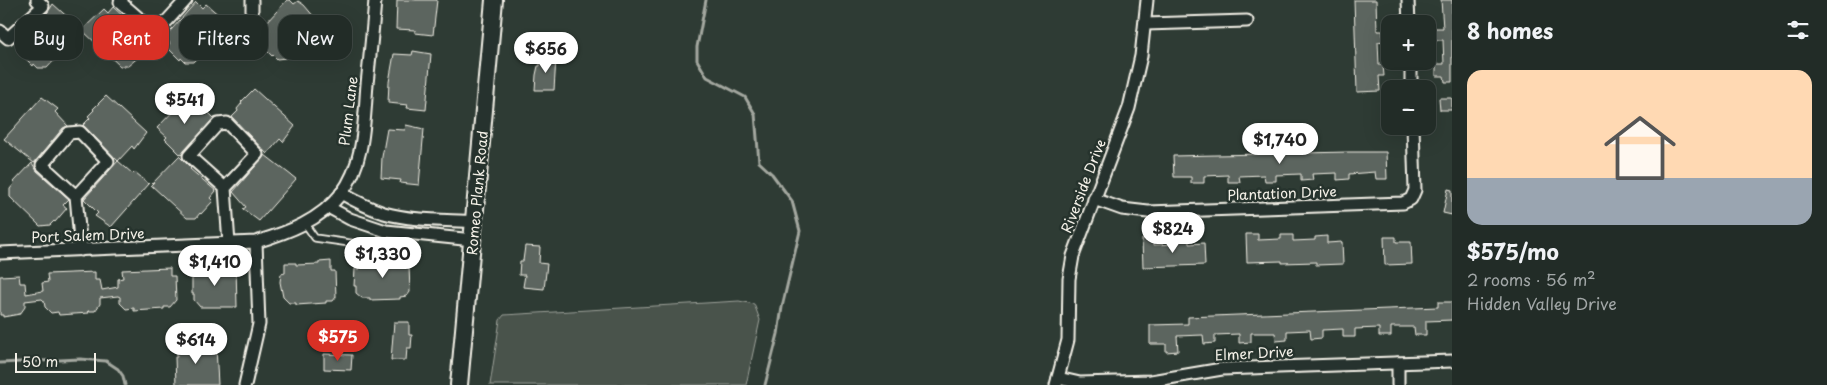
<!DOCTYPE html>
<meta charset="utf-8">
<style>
body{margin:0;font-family:"Playpen Sans",sans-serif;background:#2e3833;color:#f1f3f6;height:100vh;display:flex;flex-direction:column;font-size:19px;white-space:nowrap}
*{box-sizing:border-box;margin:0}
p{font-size:16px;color:#a2a7a7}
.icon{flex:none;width:28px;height:28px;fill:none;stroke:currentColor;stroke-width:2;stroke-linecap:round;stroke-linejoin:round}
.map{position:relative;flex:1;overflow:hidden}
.panel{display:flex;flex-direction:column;background:#222c27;width:375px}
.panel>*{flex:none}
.hud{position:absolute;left:15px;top:15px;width:475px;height:45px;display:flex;gap:10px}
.fabs{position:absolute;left:1381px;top:15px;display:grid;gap:10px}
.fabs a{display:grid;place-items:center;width:55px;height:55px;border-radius:10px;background:#222c27;box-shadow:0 5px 20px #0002,0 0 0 1px #3f4844;font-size:25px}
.scale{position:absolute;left:15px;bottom:12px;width:81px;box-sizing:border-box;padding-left:5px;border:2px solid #f4f1e8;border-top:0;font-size:14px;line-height:18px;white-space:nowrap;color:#f4f1e8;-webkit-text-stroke:4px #26332d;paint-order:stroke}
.price{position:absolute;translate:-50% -42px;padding:0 11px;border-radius:18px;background:#fff;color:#222;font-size:16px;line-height:32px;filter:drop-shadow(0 1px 2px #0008)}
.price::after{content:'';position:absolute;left:50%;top:30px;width:15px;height:11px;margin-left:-8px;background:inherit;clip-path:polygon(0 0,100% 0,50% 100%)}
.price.active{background:#d93025;color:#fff}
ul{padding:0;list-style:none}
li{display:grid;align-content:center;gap:10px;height:265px;padding:0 15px}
li span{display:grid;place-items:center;height:155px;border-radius:15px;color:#555}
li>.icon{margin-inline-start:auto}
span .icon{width:90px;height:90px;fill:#fffc;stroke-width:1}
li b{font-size:21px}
h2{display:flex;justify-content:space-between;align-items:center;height:60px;padding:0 15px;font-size:21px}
.chip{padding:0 18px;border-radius:15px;background:#222c27;box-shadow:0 5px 20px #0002,0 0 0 1px #3f4844;font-size:18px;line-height:45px}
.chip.active{background:#d93025;color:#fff}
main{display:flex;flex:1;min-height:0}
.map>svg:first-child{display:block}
.green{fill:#48524c;stroke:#9ea29a}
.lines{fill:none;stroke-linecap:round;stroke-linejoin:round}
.stream{stroke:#a4a8a0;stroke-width:3}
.building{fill:#5c655e;stroke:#f4f1e8}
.service-casing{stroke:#f4f1e8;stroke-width:9}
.minor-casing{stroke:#f4f1e8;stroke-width:15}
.secondary-casing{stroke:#f4f1e8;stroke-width:20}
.service{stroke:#26332d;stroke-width:5.5}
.minor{stroke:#26332d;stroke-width:11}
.secondary{stroke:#26332d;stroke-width:16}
.labels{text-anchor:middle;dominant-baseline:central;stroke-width:5;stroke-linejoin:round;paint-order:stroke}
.street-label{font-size:14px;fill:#f4f1e8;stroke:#26332d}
</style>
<main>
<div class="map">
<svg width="1452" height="385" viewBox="0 0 1452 385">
<rect width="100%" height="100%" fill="#2e3b34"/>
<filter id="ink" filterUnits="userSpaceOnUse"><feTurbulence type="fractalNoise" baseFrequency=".02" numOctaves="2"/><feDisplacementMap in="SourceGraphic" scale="10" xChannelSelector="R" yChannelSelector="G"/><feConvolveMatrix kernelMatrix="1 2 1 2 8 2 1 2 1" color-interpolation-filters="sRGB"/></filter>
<g filter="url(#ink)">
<path class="green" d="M739 301 754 304 760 320 746 385H490L500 320 504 315Z"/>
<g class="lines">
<g class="stream">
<path d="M706 0 697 47V60L707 77 745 97 755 114 759 162 772 174 792 201 800 231 782 307 778 334 765 385"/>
<path d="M0 363 80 359 106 361 118 369 123 376 125 385"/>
</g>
</g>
<g class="building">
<path d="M287 0H290L294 4 298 1 304 5 315 18 316 26 286 58 277 59 273 55 272 56 259 43 262 39 256 34Z"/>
<path d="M397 0H437L433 35 415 33V30L396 29Z"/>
<path d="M1354 0H1376L1377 31H1383V41L1378 42 1379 65H1383L1384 76H1379L1380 91 1357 92Z"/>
<path d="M1441 0H1452V82H1445L1444 76H1436V64H1444L1443 40H1435L1434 28H1443Z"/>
<path d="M196 2 202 8 206 4 220 16 218 17 223 21 224 30 194 62H185L181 58 180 60 167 47 170 43 164 38Z"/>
<path d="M53 4 82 30 47 68H38L34 64 33 66 20 53 23 49 17 43 48 12Z"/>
<path d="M113 7 148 39 142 45 146 49 141 55 128 66H120L82 30 104 9 108 13Z"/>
<path d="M413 51 431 54 426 110 407 108 408 105 388 103 389 82 394 54 412 55Z"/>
<path d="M540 57 556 58 554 90H535L536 75 538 66H540Z"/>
<path d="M254 89 295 126 283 142 280 139 267 154 232 117 238 111 237 109 242 103 241 102Z"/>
<path d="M106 96 146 133 134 149 132 146 118 161 83 125 90 118 88 116 94 110 93 109Z"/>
<path d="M42 97 58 109 55 112 68 126 63 128 34 163 4 139Z"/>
<path d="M187 97 196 105 199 103 214 118 181 155 165 139 167 137 157 128Z"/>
<path d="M1439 98H1452V110H1440Z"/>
<path d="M406 125 424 129 419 185 400 183 401 180 381 178 382 157 387 129 405 130Z"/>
<path d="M1348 152H1386L1387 179H1376L1375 172 1349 174V179L1337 180V173L1312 174 1313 180 1301 181V174L1276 175V181H1265L1264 175 1239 176 1240 182H1228V175L1204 176V183H1191V177H1174L1173 156Z"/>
<path d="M265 155 296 179 259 221 243 209 246 207 233 192Z"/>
<path d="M179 156 191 168 190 169 216 191 210 198 213 201 201 214 200 213 196 218H187L151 185Z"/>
<path d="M118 161 133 174 135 172 149 184 111 227 95 216 98 213 84 199Z"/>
<path d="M32 163 37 171 69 199 63 205 67 208 55 222 54 221 50 225 40 226 10 197V189L14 184 13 183Z"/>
<path d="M1448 189 1452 190V215L1443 213Z"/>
<path d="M1246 234H1258V240L1281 239V235H1293V241L1315 240V237L1327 236V243L1342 242 1343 264 1316 265V262L1282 263V261L1247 262Z"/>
<path d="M1189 237V244L1204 243 1205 265 1143 267 1142 239H1153L1154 245 1177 244V238Z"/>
<path d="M1384 237H1396V242H1411L1412 264 1385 265Z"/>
<path d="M525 246 540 247 539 263 547 264 544 289 523 287 525 275H519L520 261H523Z"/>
<path d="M393 257H405V267L409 266 410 292 407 296 400 297V299L370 300V298H362L356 293V286H354L355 269H359V259L370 258V261L393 260Z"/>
<path d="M331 261V271H335L336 297 333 301H326V303L296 305V303H289L283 297 280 282 281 274 285 273V263H296V265L319 264V262Z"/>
<path d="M196 266H236L237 307H200L194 300V294H192V276H196Z"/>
<path d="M170 268V276H175L176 300 170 307H164V309L134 311V308L126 309 120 303V297L118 296 100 298V304L95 311H88L89 313 59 315 58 312 51 313 45 307 44 301 42 299 25 301V307L20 314 3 317V315H0V276L19 275 20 283H25L26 294 43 291 42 283 48 282 47 274 95 272V280H100L102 290 118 287V279L123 278 122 270Z"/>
<path d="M1438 302H1452V320L1426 321V335H1415L1414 327H1391V336H1379V328L1355 329V337H1343V329L1322 330V338L1311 339 1310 330 1287 331V340L1276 341 1275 333H1251V342L1239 343V334L1215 335V343L1204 344 1203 335 1177 336 1178 351 1166 352V344H1150V325L1188 324V317L1438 307Z"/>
<path d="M394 322H409V335H412L411 348H407L406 360H391Z"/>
<path d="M189 341 207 342V346H216L218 385H176L175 357H177V350L182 344 189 343Z"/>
<path d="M324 354 352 355 351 370 324 369Z"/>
</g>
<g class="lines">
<g class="service-casing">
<path id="service" d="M305 224 315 238 405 251"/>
</g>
<g class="minor-casing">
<g id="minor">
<path d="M122 0 120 2 156 33 186 0"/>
<path d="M1408 0 1409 24"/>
<path d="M1145 24 1247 21"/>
<path d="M252 28V0"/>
<path d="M0 31 8 38 43 6 37 0"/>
<path d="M1411 61V89"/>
<path d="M225 188 257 154 227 123 218 124 189 156 225 188 229 244"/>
<path d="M341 193C355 201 369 208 384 213 413 221 445 220 475 222"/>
<path d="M76 196 108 161 80 132 69 133 42 165 76 196 81 250"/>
<path d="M1094 199 1122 209 1148 212 1403 203 1411 199 1415 190 1413 126"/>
<path d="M328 207 350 219 386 231 473 240"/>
<path d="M0 253 256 242C289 232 319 221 341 194 365 163 364 120 367 84 370 56 373 28 375 0"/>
<path d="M1398 363V385"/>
<path d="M1058 378 1080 383 1151 381 1222 369 1452 361"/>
<path d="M245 385 259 324 256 242"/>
<path d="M1056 385 1068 340 1069 279 1073 256 1129 108 1141 56 1147 0"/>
</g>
</g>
<g class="secondary-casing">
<path id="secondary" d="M459 385 494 0"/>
</g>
<use href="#service" class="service"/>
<use href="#minor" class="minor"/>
<use href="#secondary" class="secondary"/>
</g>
</g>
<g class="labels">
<g class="street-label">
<text transform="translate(348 111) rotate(-83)">Plum Lane</text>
<text transform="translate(1083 186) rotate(-69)">Riverside Drive</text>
<text transform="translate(477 193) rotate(-85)">Romeo Plank Road</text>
<text transform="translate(1282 193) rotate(-2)">Plantation Drive</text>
<text transform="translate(88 235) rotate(-2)">Port Salem Drive</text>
<text transform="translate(1254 353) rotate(-3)">Elmer Drive</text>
</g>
</g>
</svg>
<div class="fabs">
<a>+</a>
<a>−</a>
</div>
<div class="scale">50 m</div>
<b class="price" style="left:546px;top:74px">$656</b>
<b class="price" style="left:185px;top:125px">$541</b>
<b class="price" style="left:1280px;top:165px">$1,740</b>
<b class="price" style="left:1173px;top:254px">$824</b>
<b class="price" style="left:383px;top:279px">$1,330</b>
<b class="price" style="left:215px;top:287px">$1,410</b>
<b class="price active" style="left:338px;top:362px">$575</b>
<b class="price" style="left:196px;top:365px">$614</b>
<div class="hud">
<a class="chip">Buy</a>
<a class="chip active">Rent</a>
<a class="chip">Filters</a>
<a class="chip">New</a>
</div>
</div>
<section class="panel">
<h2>8 homes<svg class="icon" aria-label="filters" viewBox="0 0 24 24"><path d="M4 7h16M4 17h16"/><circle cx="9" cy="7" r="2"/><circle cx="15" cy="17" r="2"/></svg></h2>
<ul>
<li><span style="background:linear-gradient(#ffd9b3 70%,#9aa5b1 0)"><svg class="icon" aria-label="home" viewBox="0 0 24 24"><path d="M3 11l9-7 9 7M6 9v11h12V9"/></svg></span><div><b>$575/mo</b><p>2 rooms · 56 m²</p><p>Hidden Valley Drive</p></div></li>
</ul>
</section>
</main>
